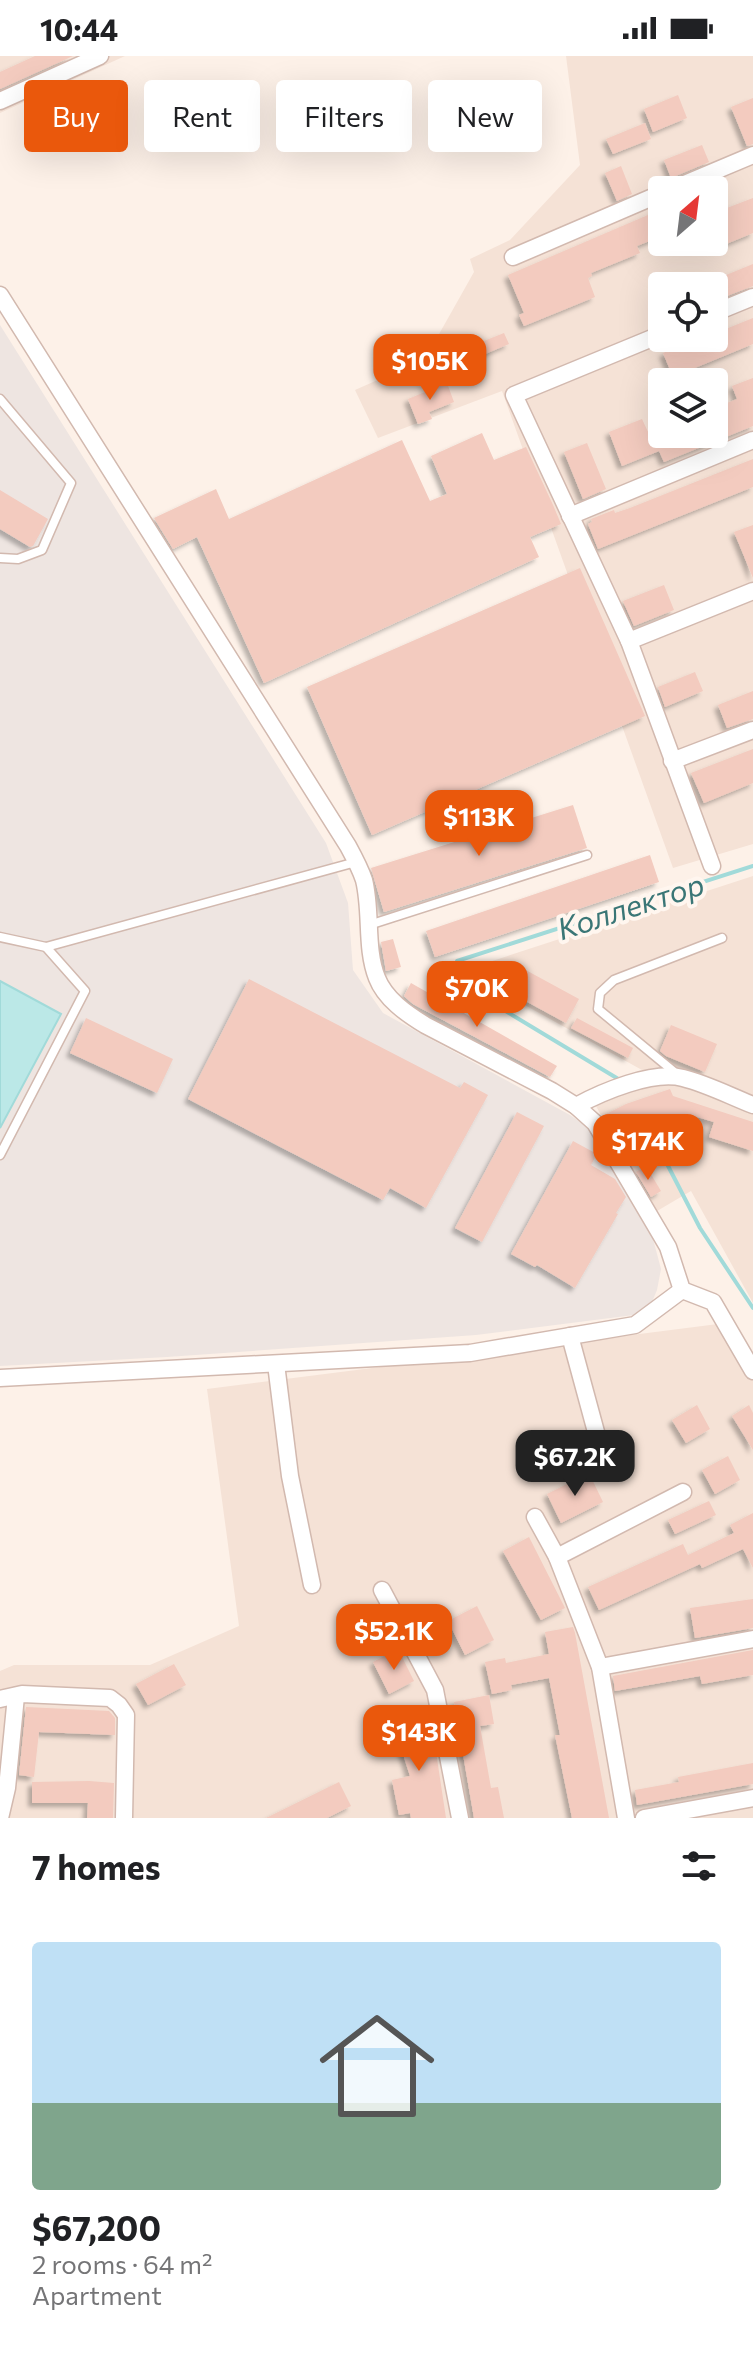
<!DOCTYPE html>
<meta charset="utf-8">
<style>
body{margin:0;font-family:Commissioner,sans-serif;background:#f6f6f6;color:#202124;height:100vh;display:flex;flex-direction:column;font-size:30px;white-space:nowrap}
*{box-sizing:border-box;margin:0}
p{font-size:26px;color:#757577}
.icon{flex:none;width:44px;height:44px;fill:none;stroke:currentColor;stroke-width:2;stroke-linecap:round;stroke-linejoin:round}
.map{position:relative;height:1762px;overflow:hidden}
.panel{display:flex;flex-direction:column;background:#fff;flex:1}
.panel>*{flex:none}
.hud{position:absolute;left:24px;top:24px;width:706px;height:72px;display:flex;gap:16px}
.needle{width:52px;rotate:28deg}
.tools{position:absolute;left:648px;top:120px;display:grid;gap:16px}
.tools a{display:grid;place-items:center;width:80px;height:80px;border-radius:8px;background:#fff;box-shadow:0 8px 32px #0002;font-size:40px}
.price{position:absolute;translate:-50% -68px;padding:0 18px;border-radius:16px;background:#ea580c;color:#fff;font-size:26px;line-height:52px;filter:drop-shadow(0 2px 4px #0008)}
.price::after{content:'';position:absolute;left:50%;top:48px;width:24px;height:18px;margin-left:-12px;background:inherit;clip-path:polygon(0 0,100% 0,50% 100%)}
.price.active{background:#222;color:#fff}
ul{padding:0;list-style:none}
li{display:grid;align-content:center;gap:16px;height:424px;padding:0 32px}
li+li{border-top:2px solid #e0e0e0}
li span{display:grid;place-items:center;height:248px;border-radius:8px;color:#555}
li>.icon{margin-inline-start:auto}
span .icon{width:144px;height:144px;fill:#fffc;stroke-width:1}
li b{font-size:34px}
h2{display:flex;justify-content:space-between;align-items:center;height:96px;padding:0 32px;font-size:34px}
.tag{padding:0 28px;border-radius:8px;background:#fff;box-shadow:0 8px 32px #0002;font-size:28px;line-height:72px}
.tag.active{background:#ea580c;color:#fff}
.status{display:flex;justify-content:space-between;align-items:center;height:56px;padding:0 40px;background:#fff;direction:ltr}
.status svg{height:22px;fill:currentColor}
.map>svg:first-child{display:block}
.residential{fill:#f5e2d6;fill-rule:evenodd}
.industrial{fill:#eee5e1}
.water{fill:#bbe8e7;stroke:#a1dad9;stroke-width:2}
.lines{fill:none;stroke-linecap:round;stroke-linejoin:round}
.stream{stroke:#a1dad9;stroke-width:4}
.building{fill:#f3cbbf;filter:url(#shadow)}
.lane-casing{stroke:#d2b9af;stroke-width:11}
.street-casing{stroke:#d2b9af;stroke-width:19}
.lane{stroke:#fff;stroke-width:8}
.street{stroke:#fff;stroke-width:16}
.labels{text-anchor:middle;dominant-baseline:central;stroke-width:8;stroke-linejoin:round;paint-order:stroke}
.water-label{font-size:30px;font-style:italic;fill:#3a7676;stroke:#fff6ef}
</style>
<div class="status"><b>10:44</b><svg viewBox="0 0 49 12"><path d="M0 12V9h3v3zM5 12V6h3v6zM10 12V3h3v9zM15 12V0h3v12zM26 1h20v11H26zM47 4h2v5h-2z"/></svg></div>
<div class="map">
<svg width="753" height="1762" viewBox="0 0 753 1762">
<defs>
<filter id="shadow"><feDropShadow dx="-4" dy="4" stdDeviation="2" flood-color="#0004"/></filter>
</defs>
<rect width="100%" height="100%" fill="#fdf1e8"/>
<g class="residential">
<path d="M0 0H125L0 57Z"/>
<path d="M566 0H753V788L673 812 502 335 378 382 355 334 425 303 474 216 470 203 510 184 580 109ZM662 134H714V186H662ZM662 230H714V282H662ZM662 326H714V378H662Z"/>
<path d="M753 820V1247L691 1135 652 1158 593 1044 646 1025 642 1014 485 927 483 908Z"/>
<path d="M718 1268 753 1319V1762H0V1615L14 1609H150L239 1570 207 1333Z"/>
</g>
<path class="industrial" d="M0 269 326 787 348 847 353 914 383 957 570 1059 597 1078 631 1134 653 1183 661 1213 657 1234 649 1253 634 1259 476 1279 167 1301 0 1310Z"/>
<path class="water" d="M0 925 61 958 0 1072Z"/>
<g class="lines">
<g class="stream">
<path d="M620 1024 459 927 457 905 753 810"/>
<path d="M647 1069 700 1172 753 1252"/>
</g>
</g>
<g class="building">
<path d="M35 0H73L0 33V16Z"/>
<path d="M678 39 687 62 653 76 644 53Z"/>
<path d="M753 42V88L747 90 731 51Z"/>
<path d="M645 67 651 83 613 98 606 83Z"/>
<path d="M702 89 709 106 671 122 664 104Z"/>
<path d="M621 110 632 138 617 145 605 117Z"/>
<path d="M753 142V177L714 193V157Z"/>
<path d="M662 153V180L637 190 640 197 591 217 592 220 588 222 595 241 524 270 519 259 524 257 508 219Z"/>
<path d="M753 208V230L714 245V224Z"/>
<path d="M753 262V288L673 321 663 297 700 282H719L716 277Z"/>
<path d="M504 277 509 288 466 306 471 318 459 323 449 299Z"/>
<path d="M753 322V370L664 406 659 395 622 410 609 376 642 363 649 378 662 373V378H714V352L737 343 732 330Z"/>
<path d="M447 327 454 346 429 356 432 363 418 368 408 343Z"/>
<path d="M482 377 494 404 526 391 553 449 561 468 530 481 539 501 264 627 197 481 173 493 154 462 216 433 229 463 402 384 430 445 447 438 431 400Z"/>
<path d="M587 387 606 433 583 443 564 396Z"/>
<path d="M753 403V431L598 493 588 468 592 466 591 463 614 454 615 457 630 452Z"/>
<path d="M0 434 48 463 33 490 30 491 0 473Z"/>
<path d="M753 469V522L734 476Z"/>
<path d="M580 512 645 660 372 779 307 631Z"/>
<path d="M664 529 674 554 634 570 623 545Z"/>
<path d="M695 616 703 635 665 651 658 631Z"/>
<path d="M753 635V663L727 672 718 649Z"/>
<path d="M753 693V727L704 747 691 717Z"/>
<path d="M573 749 587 792 384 856 371 812Z"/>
<path d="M650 799 659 826 435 901 426 875Z"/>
<path d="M393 883 401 911 386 915 381 886Z"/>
<path d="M522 912 579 943 566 967 509 936Z"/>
<path d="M249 923 460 1032 464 1026 488 1039 426 1152 390 1132 383 1144 188 1043Z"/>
<path d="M411 927 557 1010 550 1021 413 948 404 940Z"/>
<path d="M86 962 173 1003 157 1037 70 997Z"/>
<path d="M577 962 633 992 628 1002 571 972Z"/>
<path d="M671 969 717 988 705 1016 666 1000 660 995Z"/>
<path d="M670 1033 673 1040 753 1066V1095L709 1081 714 1066 687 1058 640 1075 642 1079 621 1089 604 1059 626 1048Z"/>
<path d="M517 1056 544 1070 482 1186 455 1172Z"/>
<path d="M573 1085 597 1098 591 1109 615 1123 626 1141 616 1157 618 1158 575 1232 537 1209 535 1211 511 1198Z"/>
<path d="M646 1110 661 1135 651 1141 636 1116Z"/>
<path d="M697 1349 710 1373 686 1387 672 1364Z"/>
<path d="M749 1349 753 1357V1394L732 1360Z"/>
<path d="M728 1400 740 1424 715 1438 702 1414Z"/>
<path d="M589 1417 603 1446 561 1467 547 1438Z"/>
<path d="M709 1445 716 1459 675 1478 668 1464Z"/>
<path d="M753 1457V1512L743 1493 702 1512 700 1508 599 1554 588 1531 683 1488 688 1499 734 1477 730 1469Z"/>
<path d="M529 1481 565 1552 541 1564 503 1495Z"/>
<path d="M753 1543V1572L695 1582 690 1552Z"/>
<path d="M477 1550 494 1584 465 1599 448 1565Z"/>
<path d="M573 1571 575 1577 609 1762H572L555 1679H560L549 1622 511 1629 512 1634 492 1638 485 1606 505 1602 506 1607 549 1598 545 1576Z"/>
<path d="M398 1593 414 1625 389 1638 373 1606Z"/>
<path d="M753 1594V1619L702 1628 700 1620 615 1635 613 1620Z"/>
<path d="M174 1608 186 1629 148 1649 136 1628Z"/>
<path d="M489 1639 494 1668 480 1670 491 1732 498 1731 504 1762H474L454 1646Z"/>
<path d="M26 1651 109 1655 115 1662V1679L39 1676 34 1721 19 1719Z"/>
<path d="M424 1660 436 1696 446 1762H411L410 1757 399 1759 392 1724 410 1720 394 1670Z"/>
<path d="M753 1707V1728L637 1749 635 1734 679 1726 678 1721Z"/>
<path d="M89 1725 114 1727 113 1762H87L88 1747H32V1726Z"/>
<path d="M339 1726 351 1750 327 1762H266Z"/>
</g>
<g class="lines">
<g class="lane-casing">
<g id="lane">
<path d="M0 343 71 427 42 494 18 503 0 502"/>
<path d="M369 869 587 799"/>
<path d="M0 881 46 891 85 935 0 1099"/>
<path d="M46 891 356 806"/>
<path d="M678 1019 598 953 600 937 614 924 722 882"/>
</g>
</g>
<g class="street-casing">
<g id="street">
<path d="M0 45 100 0"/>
<path d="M670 134 753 99"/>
<path d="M513 201 662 137"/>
<path d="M0 239 348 790C354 801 360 812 364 824 372 856 365 892 377 922 385 943 407 958 425 969L552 1035 576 1050 595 1067 668 1191 682 1234 713 1246 753 1315"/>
<path d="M714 257 753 241"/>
<path d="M662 278 514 339 629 585 712 810"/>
<path d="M570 460 753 384"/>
<path d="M629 585 753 535"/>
<path d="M672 705 753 674"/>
<path d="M576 1050C602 1036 653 1014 683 1022 707 1028 730 1040 753 1049"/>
<path d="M570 1280 599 1387"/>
<path d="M276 1308 290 1420 312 1529"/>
<path d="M0 1322 470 1297 635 1269 682 1234"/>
<path d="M535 1461 557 1501 600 1611 626 1762"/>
<path d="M557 1501 683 1436"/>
<path d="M382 1534 435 1634 460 1762"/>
<path d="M600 1611 753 1583"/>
<path d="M0 1643 22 1638 110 1642 119 1649 126 1659 124 1762"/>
<path d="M0 1762 7 1732 16 1640"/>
<path d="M644 1762 753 1742"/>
</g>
</g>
<use href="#lane" class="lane"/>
<use href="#street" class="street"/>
</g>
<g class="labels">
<g class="water-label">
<text transform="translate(630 849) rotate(-18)">Коллектор</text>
</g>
</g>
</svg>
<div class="tools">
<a><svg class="needle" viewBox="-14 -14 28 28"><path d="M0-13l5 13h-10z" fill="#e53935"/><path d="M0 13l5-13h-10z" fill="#757577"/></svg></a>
<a><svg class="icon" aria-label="locate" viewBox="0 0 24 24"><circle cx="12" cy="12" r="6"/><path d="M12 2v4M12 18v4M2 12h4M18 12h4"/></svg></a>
<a><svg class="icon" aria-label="layers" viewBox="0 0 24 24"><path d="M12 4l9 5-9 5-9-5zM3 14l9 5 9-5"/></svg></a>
</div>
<b class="price" style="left:430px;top:346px">$105K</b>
<b class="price" style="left:479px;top:802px">$113K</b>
<b class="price" style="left:477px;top:973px">$70K</b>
<b class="price" style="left:648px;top:1126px">$174K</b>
<b class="price active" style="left:575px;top:1442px">$67.2K</b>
<b class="price" style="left:394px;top:1616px">$52.1K</b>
<b class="price" style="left:419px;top:1717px">$143K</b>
<div class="hud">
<a class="tag active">Buy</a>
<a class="tag">Rent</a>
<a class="tag">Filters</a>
<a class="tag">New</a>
</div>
</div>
<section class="panel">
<h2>7 homes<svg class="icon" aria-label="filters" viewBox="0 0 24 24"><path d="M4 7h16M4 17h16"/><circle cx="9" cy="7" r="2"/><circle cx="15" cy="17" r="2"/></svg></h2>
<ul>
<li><span style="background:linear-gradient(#bfe0f5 65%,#7fa58c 0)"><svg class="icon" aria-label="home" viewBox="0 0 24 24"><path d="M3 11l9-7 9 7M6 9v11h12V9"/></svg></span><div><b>$67,200</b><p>2 rooms · 64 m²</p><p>Apartment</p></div></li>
</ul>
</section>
